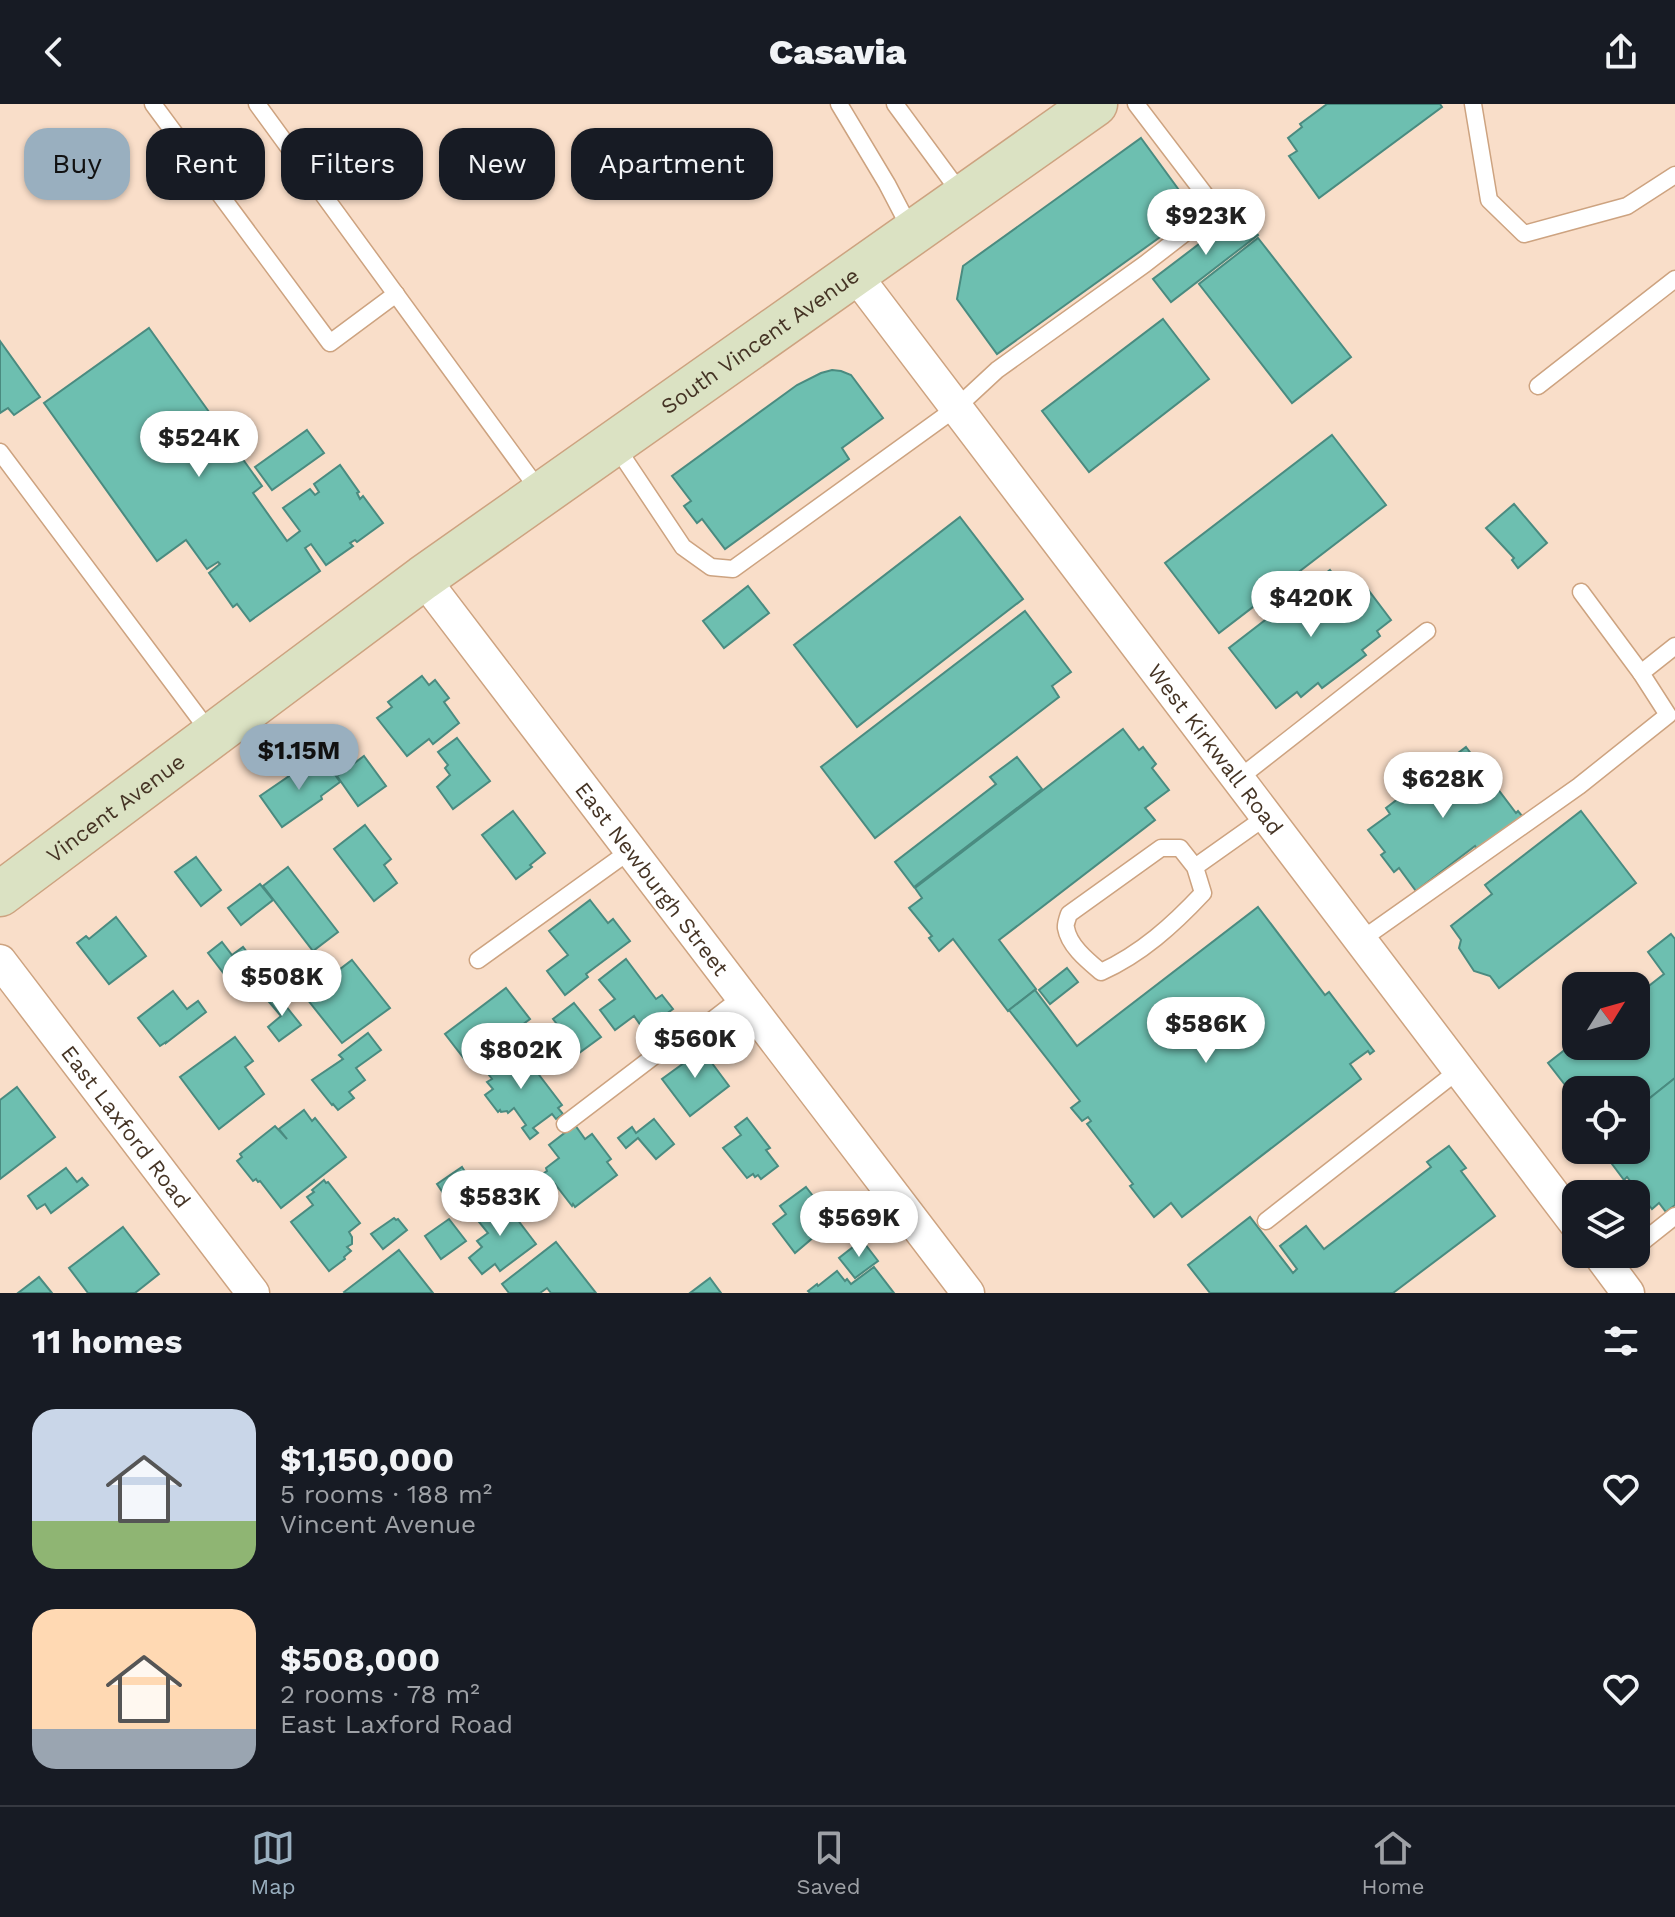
<!DOCTYPE html>
<meta charset="utf-8">
<style>
body{margin:0;font-family:"Work Sans",sans-serif;background:#20242c;color:#f1f3f6;height:100vh;display:flex;flex-direction:column;font-size:30px;white-space:nowrap}
*{box-sizing:border-box;margin:0}
p{font-size:26px;color:#9ea1a6}
.icon{flex:none;width:44px;height:44px;fill:none;stroke:currentColor;stroke-width:2;stroke-linecap:round;stroke-linejoin:round}
.map{position:relative;height:1189px;overflow:hidden}
.drawer{display:flex;flex-direction:column;background:#171b24;flex:1}
.drawer>*{flex:none}
.hud{position:absolute;left:24px;top:24px;width:800px;height:72px;display:flex;gap:16px}
.needle{width:52px;rotate:53deg}
.buttons{position:absolute;left:1562px;top:868px;display:grid;gap:16px}
.buttons a{display:grid;place-items:center;width:88px;height:88px;border-radius:16px;background:#171b24;box-shadow:0 2px 6px #0004;font-size:40px}
.price{position:absolute;translate:-50% -68px;padding:0 18px;border-radius:28px;background:#fff;color:#222;font-size:26px;line-height:52px;filter:drop-shadow(0 2px 4px #0008)}
.price::after{content:'';position:absolute;left:50%;top:48px;width:24px;height:18px;margin-left:-12px;background:inherit;clip-path:polygon(0 0,100% 0,50% 100%)}
.price.selected{background:#99afbf;color:#111}
ul{padding:0;list-style:none}
li{display:flex;align-items:center;gap:24px;height:200px;padding:0 32px}
li span{display:grid;place-items:center;flex:none;width:224px;height:160px;border-radius:24px;color:#555}
li>.icon{margin-inline-start:auto}
span .icon{width:96px;height:96px;fill:#fffc;stroke-width:1}
li b{font-size:34px}
h2{display:flex;justify-content:space-between;align-items:center;height:96px;padding:0 32px;font-size:34px}
.tag{padding:0 28px;border-radius:24px;background:#171b24;box-shadow:0 2px 6px #0004;font-size:28px;line-height:72px}
.tag.selected{background:#99afbf;color:#111}
header{display:flex;justify-content:space-between;align-items:center;height:104px;padding:0 32px;background:#171b24;font-size:36px;font-weight:800}
.dock{display:flex;justify-content:space-around;align-items:center;height:112px;border-top:2px solid #363941;background:#171b24;font-size:22px;color:#9ea1a6}
.dock a{display:grid;justify-items:center;gap:4px}
.dock .selected{color:#99afbf}
.map>svg:first-child{display:block}
.building{fill:#6dbfb0;stroke:#4a8b80;stroke-width:2}
.lines{fill:none;stroke-linecap:round;stroke-linejoin:round}
.lane-casing{stroke:#cda380;stroke-width:19}
.street-casing{stroke:#cda380;stroke-width:35}
.secondary-casing{stroke:#cda380;stroke-width:47}
.lane{stroke:#fff;stroke-width:16}
.street{stroke:#fff;stroke-width:32}
.secondary{stroke:#dbe2c3;stroke-width:44}
.labels{text-anchor:middle;dominant-baseline:central;stroke-width:6;stroke-linejoin:round;paint-order:stroke}
.street-label{font-size:22px;fill:#453425;stroke:#fff}
</style>
<header><svg class="icon" aria-label="back" viewBox="0 0 24 24"><path d="M15 5l-7 7 7 7"/></svg>Casavia<svg class="icon" aria-label="share" viewBox="0 0 24 24"><path d="M12 15V3M7 8l5-5 5 5M5 13v7h14v-7"/></svg></header>
<div class="map">
<svg width="1675" height="1189" viewBox="0 0 1675 1189">
<rect width="100%" height="100%" fill="#f9dec9"/>
<g class="building">
<path d="M1327 0H1440L1442 3 1319 94 1289 52 1297 47 1288 34 1302 23 1300 20Z"/>
<path d="M1141 34 1195 108 997 250 957 195 963 162Z"/>
<path d="M1241 108 1258 131 1171 198 1153 175Z"/>
<path d="M1258 134 1351 253 1292 299 1199 180Z"/>
<path d="M1163 215 1209 275 1089 368 1042 307Z"/>
<path d="M149 224 262 382 253 389 287 437 300 427 283 404 310 385 315 391 319 388 314 380 340 361 359 388 357 389 360 395 363 392 383 419 357 438 355 436 350 439 353 442 326 461 311 440 305 444 320 467 250 517 237 500 233 503 209 469 220 460 218 458 207 465 186 436 157 457 44 299Z"/>
<path d="M0 237 40 293 14 311 8 304 0 309Z"/>
<path d="M832 266 841 267 851 271 883 314 842 344 849 355 725 445 702 415 697 419 684 402 691 397 672 372 797 281 821 269Z"/>
<path d="M307 326 324 349 272 386 255 363Z"/>
<path d="M1332 331 1386 401 1219 529 1165 459Z"/>
<path d="M1514 400 1547 439 1518 464 1512 456 1514 454 1486 424Z"/>
<path d="M960 413 1023 495 857 623 794 541Z"/>
<path d="M1330 466 1349 490 1363 479 1391 516 1377 527 1380 532 1362 546 1366 551 1322 584 1318 579 1301 593 1297 588 1276 604 1229 544Z"/>
<path d="M748 482 769 509 724 544 703 517Z"/>
<path d="M1025 507 1071 568 1052 582 1059 593 875 734 821 663Z"/>
<path d="M422 572 429 581 435 576 449 594 444 598 459 619 433 640 429 635 407 652 377 614 392 603 388 598Z"/>
<path d="M1123 625 1139 646 1143 643 1156 660 1152 664 1169 686 1145 704 1155 716 999 836 1036 885 1008 907 953 835 939 847 929 834 932 832 909 804 922 794 915 784Z"/>
<path d="M457 634 490 677 453 705 437 683 450 671 445 664 448 661 438 648Z"/>
<path d="M1466 643 1516 709 1518 707 1523 713 1478 747 1475 742 1416 787 1399 764 1394 768 1381 751 1385 748 1368 726 1390 710 1386 704Z"/>
<path d="M364 652 386 682 358 702 337 672Z"/>
<path d="M1017 653 1042 685 914 783 895 758 996 680 990 673Z"/>
<path d="M311 657 319 668 329 662 340 678 321 692 322 695 282 723 260 692Z"/>
<path d="M513 707 545 749 530 761 532 763 516 775 482 731Z"/>
<path d="M1581 707 1636 779 1499 884 1490 872 1474 867 1459 844 1461 836 1451 822 1492 790 1485 781Z"/>
<path d="M365 721 391 755 384 761 397 779 374 797 334 745Z"/>
<path d="M196 753 221 786 201 802 175 768Z"/>
<path d="M288 763 338 828 313 847 263 782Z"/>
<path d="M260 780 273 796 241 821 228 804Z"/>
<path d="M590 796 608 819 613 815 630 837 586 870 588 873 565 891 547 867 568 851 549 827Z"/>
<path d="M1258 803 1325 891 1329 888 1374 947 1370 950 1368 947 1350 960 1361 975 1182 1113 1171 1099 1154 1113 1130 1082 1133 1080 1087 1020 1091 1017 1088 1013 1082 1017 1071 1004 1080 997 1009 906 1035 886 1077 942Z"/>
<path d="M116 813 146 852 109 880 77 839 86 832 89 835Z"/>
<path d="M1671 830 1675 835V974L1636 1005V986H1576V995L1548 959 1576 937V942H1636V892L1664 870 1648 848Z"/>
<path d="M222 838 232 851 243 843 269 877 244 896 208 849Z"/>
<path d="M626 855 656 895 662 891 673 905 644 926 634 912 615 926 600 906 615 895 599 876Z"/>
<path d="M352 856 390 904 342 939 307 895 329 878 327 875Z"/>
<path d="M1067 864 1078 878 1050 900 1039 886Z"/>
<path d="M506 884 530 915 469 961 445 930Z"/>
<path d="M273 886 301 921 279 937 268 923 281 912 265 893Z"/>
<path d="M173 887 187 905 198 897 206 908 166 939V938L160 942 138 914Z"/>
<path d="M574 899 601 933 579 949 553 915Z"/>
<path d="M368 929 381 946 356 964 365 976 349 988 354 994 338 1006 333 1000 332 1001 312 976 343 955 339 951Z"/>
<path d="M235 933 253 957 245 963 264 990 219 1025 180 973Z"/>
<path d="M694 935 729 982 690 1012 662 975 688 956 681 945Z"/>
<path d="M517 942 562 1001 558 1004 563 1010 556 1015 552 1010 533 1024 538 1029 530 1035 522 1024 526 1021 514 1004 508 1009 507 1007 501 1008 500 1006 498 1008 485 991 493 985 487 978 492 975 485 966Z"/>
<path d="M1675 974V1101L1666 1108 1659 1099 1652 1105 1627 1073 1624 1076 1606 1052 1609 1050 1606 1046H1636V1005Z"/>
<path d="M17 983 55 1033 0 1075V996Z"/>
<path d="M304 1006 312 1017 315 1014 346 1053 281 1104 260 1077 258 1078 256 1075 253 1077 237 1057 242 1053 240 1050 275 1022 287 1035 279 1025Z"/>
<path d="M747 1014 770 1044 766 1046 778 1062 761 1075 758 1071 755 1073 753 1070 747 1074 723 1044 741 1031 735 1023Z"/>
<path d="M654 1015 674 1040 656 1055 638 1034 626 1044 618 1034 632 1023 636 1029Z"/>
<path d="M575 1021 585 1035 592 1030 611 1055 607 1058 617 1071 575 1103 573 1100 572 1102 555 1080 551 1083 541 1071 547 1067 546 1064 559 1054 549 1041Z"/>
<path d="M1449 1042 1466 1064 1461 1067 1495 1112 1393 1189H1210L1188 1161 1250 1113 1293 1169 1297 1165 1280 1142 1306 1122 1324 1145 1431 1063 1427 1058Z"/>
<path d="M462 1063 472 1079 447 1095 437 1080Z"/>
<path d="M66 1064 77 1078 82 1074 88 1081 51 1109 45 1100 37 1105 28 1092Z"/>
<path d="M324 1076 326 1079 328 1078 360 1119 349 1128 352 1133V1140L347 1143 351 1147 344 1153 345 1155 329 1167 291 1118 313 1101 307 1093 314 1088 312 1086Z"/>
<path d="M806 1083 813 1092 809 1095 829 1120 795 1149 773 1120 786 1110 780 1102Z"/>
<path d="M501 1094 536 1140 500 1167 495 1160 482 1170 469 1154 482 1143 477 1137 488 1129 475 1113Z"/>
<path d="M394 1114 396 1116 398 1115 407 1126 383 1145 371 1130Z"/>
<path d="M449 1115 466 1137 441 1155 425 1132Z"/>
<path d="M123 1123 159 1170 135 1189H88L69 1164Z"/>
<path d="M862 1136 878 1157 855 1174 839 1154Z"/>
<path d="M556 1138 596 1189H551L547 1184 540 1189H509L502 1180Z"/>
<path d="M399 1146 433 1189H345L344 1188Z"/>
<path d="M874 1163 894 1189H810L808 1187 817 1180 818 1182 837 1167 845 1177 847 1175 851 1180Z"/>
<path d="M39 1173 52 1189H18Z"/>
<path d="M710 1174 721 1189H690Z"/>
</g>
<g class="lines">
<g class="lane-casing">
<g id="lane">
<path d="M153 0 330 239 396 190"/>
<path d="M257 0 541 389"/>
<path d="M839 0 887 80 911 126"/>
<path d="M895 0 962 91"/>
<path d="M1473 0 1489 96 1524 130 1627 102 1675 71"/>
<path d="M1538 282 1675 175"/>
<path d="M615 341 683 443 711 463 733 465 956 304 997 266 1145 160 1216 105 1136 0"/>
<path d="M0 348 211 630"/>
<path d="M1581 488 1641 569"/>
<path d="M1238 675 1427 527"/>
<path d="M1195 763 1203 789C1173 821 1141 850 1101 868 1088 857 1069 842 1066 824 1065 821 1068 813 1069 810L1161 744H1180L1195 763 1267 712"/>
<path d="M1361 836 1579 682 1668 611 1641 569 1675 542"/>
<path d="M478 856 631 746"/>
<path d="M565 1020 687 927 707 920 742 893"/>
<path d="M1266 1117 1459 966"/>
<path d="M1636 1143 1675 1112"/>
</g>
</g>
<g class="street-casing">
<g id="street">
<path id="s1" d="M854 169 1576 1120"/>
<path id="s2" d="M423 474 968 1189"/>
<path id="s3" d="M0 857 253 1189"/>
<path d="M1599 1150 1628 1189"/>
</g>
</g>
<g class="secondary-casing">
<g id="secondary">
<path id="s4" d="M0 790 423 474 1095 0"/>
</g>
</g>
<use href="#lane" class="lane"/>
<use href="#street" class="street"/>
<use href="#secondary" class="secondary"/>
</g>
<g class="labels">
<g class="street-label">
<text stroke="none"><textPath href="#s4" startOffset="940">South Vincent Avenue</textPath></text>
<text stroke="none"><textPath href="#s1" startOffset="598">West Kirkwall Road</textPath></text>
<text stroke="none"><textPath href="#s4" startOffset="144">Vincent Avenue</textPath></text>
<text stroke="none"><textPath href="#s2" startOffset="378">East Newburgh Street</textPath></text>
<text stroke="none"><textPath href="#s3" startOffset="208">East Laxford Road</textPath></text>
</g>
</g>
</svg>
<div class="buttons">
<a><svg class="needle" viewBox="-14 -14 28 28"><path d="M0-13l5 13h-10z" fill="#e53935"/><path d="M0 13l5-13h-10z" fill="#9ea1a6"/></svg></a>
<a><svg class="icon" aria-label="locate" viewBox="0 0 24 24"><circle cx="12" cy="12" r="6"/><path d="M12 2v4M12 18v4M2 12h4M18 12h4"/></svg></a>
<a><svg class="icon" aria-label="layers" viewBox="0 0 24 24"><path d="M12 4l9 5-9 5-9-5zM3 14l9 5 9-5"/></svg></a>
</div>
<b class="price" style="left:1206px;top:153px">$923K</b>
<b class="price" style="left:199px;top:375px">$524K</b>
<b class="price" style="left:1311px;top:535px">$420K</b>
<b class="price selected" style="left:299px;top:688px">$1.15M</b>
<b class="price" style="left:1443px;top:716px">$628K</b>
<b class="price" style="left:282px;top:914px">$508K</b>
<b class="price" style="left:1206px;top:961px">$586K</b>
<b class="price" style="left:695px;top:976px">$560K</b>
<b class="price" style="left:521px;top:987px">$802K</b>
<b class="price" style="left:500px;top:1134px">$583K</b>
<b class="price" style="left:859px;top:1155px">$569K</b>
<div class="hud">
<a class="tag selected">Buy</a>
<a class="tag">Rent</a>
<a class="tag">Filters</a>
<a class="tag">New</a>
<a class="tag">Apartment</a>
</div>
</div>
<section class="drawer">
<h2>11 homes<svg class="icon" aria-label="filters" viewBox="0 0 24 24"><path d="M4 7h16M4 17h16"/><circle cx="9" cy="7" r="2"/><circle cx="15" cy="17" r="2"/></svg></h2>
<ul>
<li><span style="background:linear-gradient(#c9d6e8 70%,#8fb573 0)"><svg class="icon" aria-label="home" viewBox="0 0 24 24"><path d="M3 11l9-7 9 7M6 9v11h12V9"/></svg></span><div><b>$1,150,000</b><p>5 rooms · 188 m²</p><p>Vincent Avenue</p></div><svg class="icon" aria-label="heart" viewBox="0 0 24 24"><path d="M12 20l-8-8c-3-5 5-10 8-4 3-6 11-1 8 4z"/></svg></li>
<li><span style="background:linear-gradient(#ffd9b3 75%,#9aa5b1 0)"><svg class="icon" aria-label="home" viewBox="0 0 24 24"><path d="M3 11l9-7 9 7M6 9v11h12V9"/></svg></span><div><b>$508,000</b><p>2 rooms · 78 m²</p><p>East Laxford Road</p></div><svg class="icon" aria-label="heart" viewBox="0 0 24 24"><path d="M12 20l-8-8c-3-5 5-10 8-4 3-6 11-1 8 4z"/></svg></li>
</ul>
</section>
<nav class="dock">
<a class="selected"><svg class="icon" aria-label="map" viewBox="0 0 24 24"><path d="M3 6l6-2 6 2 6-2v14l-6 2-6-2-6 2zM9 4v14M15 6v14"/></svg>Map</a>
<a><svg class="icon" aria-label="saved" viewBox="0 0 24 24"><path d="M7 4h10v16l-5-4-5 4z"/></svg>Saved</a>
<a><svg class="icon" aria-label="home" viewBox="0 0 24 24"><path d="M3 11l9-7 9 7M6 9v11h12V9"/></svg>Home</a>
</nav>
